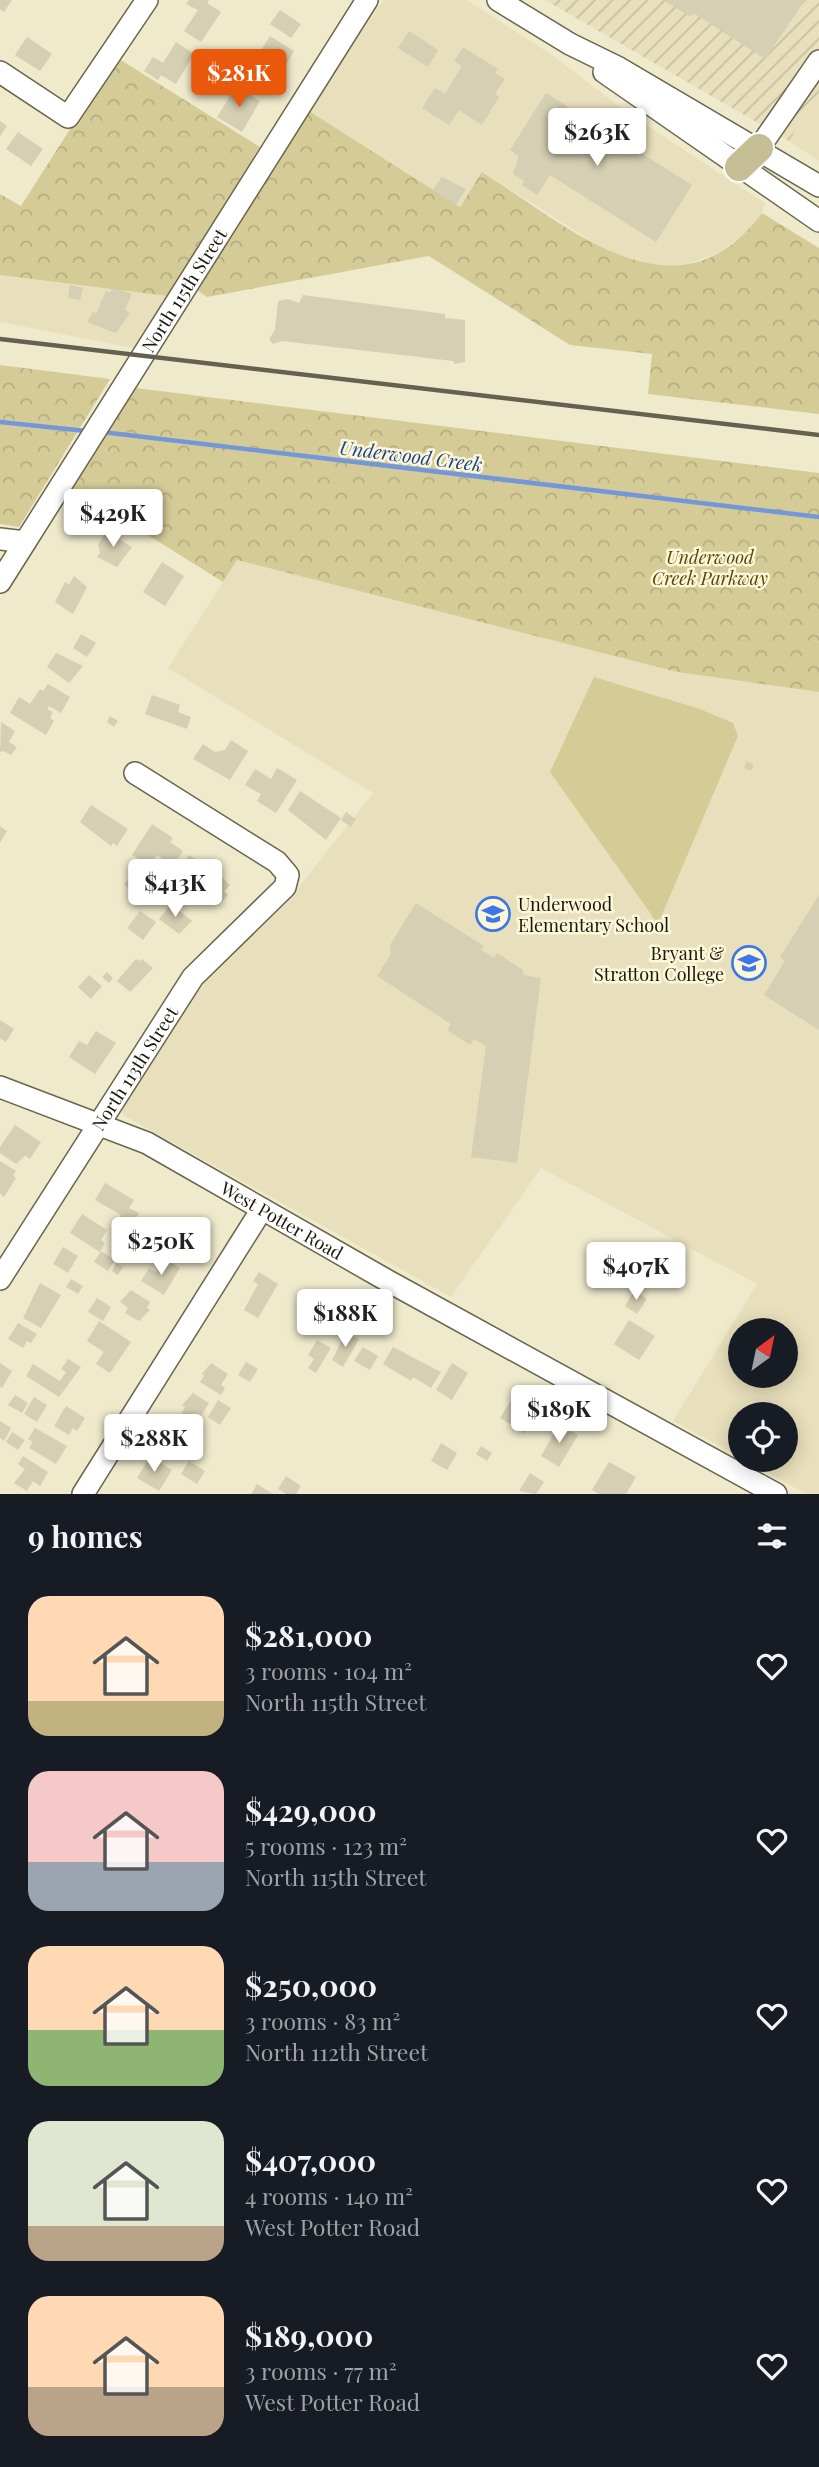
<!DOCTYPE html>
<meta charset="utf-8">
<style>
body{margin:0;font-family:"Playfair Display",serif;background:#20242c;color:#f1f3f6;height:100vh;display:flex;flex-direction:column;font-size:26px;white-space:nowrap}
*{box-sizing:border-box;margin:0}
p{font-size:23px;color:#9ea1a6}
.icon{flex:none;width:38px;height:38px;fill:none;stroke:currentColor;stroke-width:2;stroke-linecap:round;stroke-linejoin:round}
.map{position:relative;height:1494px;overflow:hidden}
.drawer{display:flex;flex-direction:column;background:#171b24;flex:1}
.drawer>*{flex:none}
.needle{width:46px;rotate:33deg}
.controls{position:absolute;left:728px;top:1318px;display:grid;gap:14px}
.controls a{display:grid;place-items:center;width:70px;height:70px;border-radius:50%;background:#171b24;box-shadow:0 4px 18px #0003;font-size:35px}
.price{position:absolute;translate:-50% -60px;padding:0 16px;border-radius:7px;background:#fff;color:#222;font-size:23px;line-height:46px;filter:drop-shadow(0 2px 4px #0008)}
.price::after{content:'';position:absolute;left:50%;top:42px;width:21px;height:16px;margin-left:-10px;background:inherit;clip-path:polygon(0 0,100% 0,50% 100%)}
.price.active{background:#ea580c;color:#fff}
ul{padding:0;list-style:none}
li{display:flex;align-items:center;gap:21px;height:175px;padding:0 28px}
li span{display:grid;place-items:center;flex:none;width:196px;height:140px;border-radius:21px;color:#555}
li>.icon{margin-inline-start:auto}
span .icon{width:84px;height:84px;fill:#fffc;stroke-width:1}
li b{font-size:30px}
h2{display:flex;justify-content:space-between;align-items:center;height:84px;padding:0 28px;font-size:30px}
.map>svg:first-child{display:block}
.built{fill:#e8e0bc;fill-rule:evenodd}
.industrial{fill:url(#industrial-furrows)}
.park{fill:url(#park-crowns)}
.pitch{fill:#d5cb97}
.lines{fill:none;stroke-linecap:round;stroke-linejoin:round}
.stream{stroke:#7397d9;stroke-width:4.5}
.building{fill:#d5cfb3}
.minor-casing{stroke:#6a654c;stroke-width:24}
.major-casing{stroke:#fff;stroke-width:32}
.minor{stroke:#fff;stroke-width:21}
.major{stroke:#c5bd93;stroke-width:28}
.rail{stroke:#656150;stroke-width:4.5}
.labels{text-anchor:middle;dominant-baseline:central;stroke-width:5;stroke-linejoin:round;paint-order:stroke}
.street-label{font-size:18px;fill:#1a180d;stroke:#fdf7da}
.park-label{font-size:18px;font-style:italic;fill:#534701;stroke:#fdf7da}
.poi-label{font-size:18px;fill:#1a180d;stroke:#fdf7da;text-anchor:start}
.water-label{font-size:19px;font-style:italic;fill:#18408d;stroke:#fdf7da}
</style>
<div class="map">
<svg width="819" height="1494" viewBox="0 0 819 1494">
<defs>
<pattern id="industrial-furrows" width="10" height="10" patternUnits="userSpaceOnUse" patternTransform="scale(1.75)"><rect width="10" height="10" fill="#e8e0bc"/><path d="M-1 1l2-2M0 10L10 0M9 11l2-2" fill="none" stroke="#c6bfa0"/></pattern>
<pattern id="park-crowns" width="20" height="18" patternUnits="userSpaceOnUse" patternTransform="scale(1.75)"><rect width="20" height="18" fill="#d5cb97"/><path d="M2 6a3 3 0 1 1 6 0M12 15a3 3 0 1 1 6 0" fill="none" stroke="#b6ae81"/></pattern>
</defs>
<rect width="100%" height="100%" fill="#f0eacd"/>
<g class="built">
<path d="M383 0H467L552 55 628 113 765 203 762 213 746 233 720 252 687 264 659 266 628 260 607 251 483 172 460 207 309 111Z"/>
<path d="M819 93V161L789 141Z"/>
<path d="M0 275 167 296 133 348 0 322Z"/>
<path d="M237 560 677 672 819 692V1494H806L745 1460H786V1414H740V1457L673 1421 757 1284 541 1168 451 1297 123 1115 121 1107 211 972 295 892 373 793 168 668ZM740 1330H786V1376H740Z"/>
</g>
<path class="industrial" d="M545 0H819V93L789 141Z"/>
<g class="park">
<path d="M116 57 260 147 167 296 0 275V194L21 206Z"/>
<path d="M309 111 460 207 482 172C568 226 677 328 762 213L819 248V414L648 394 652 354 570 345 429 256 207 297 197 290Z"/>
<path d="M0 365 110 379 19 527 0 524Z"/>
<path d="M136 388 819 473V692L677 672 237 560 223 582 73 488Z"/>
</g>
<path class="pitch" d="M594 677 700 709 733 723 738 736 658 924 550 772Z"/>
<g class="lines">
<g class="stream">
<path d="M0 422 86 431"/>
<path d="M102 432 819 517"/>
</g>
</g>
<g class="building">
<path d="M0 0H12L4 12 0 9Z"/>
<path d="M189 0H209L207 3 221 12 201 42 184 31 198 10 186 4Z"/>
<path d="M663 0H805L765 59 695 14 689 16Z"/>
<path d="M280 10 301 24 291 38 270 24Z"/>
<path d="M409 31 438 50 428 67 398 48Z"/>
<path d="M270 36 294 51 276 81 251 66Z"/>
<path d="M27 37 52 54 40 71 15 55Z"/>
<path d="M176 42 194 54 176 84 161 75 158 80 144 71 153 57 163 63Z"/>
<path d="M463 47 498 69 495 73 505 79 495 94 499 97 482 125 459 110 449 125 422 108 435 88 445 94 462 66 454 61Z"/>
<path d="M236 86 260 101 242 132 217 117Z"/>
<path d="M546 93 692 185 656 242 550 175 537 195 522 185 524 181 513 174 519 156 510 150Z"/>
<path d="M0 121 7 126 0 136Z"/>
<path d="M18 132 43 149 31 166 6 149Z"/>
<path d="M442 177 466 189 456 205 433 190Z"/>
<path d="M70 285 83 288 80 300 68 298Z"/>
<path d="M112 287 132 294 125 310 130 313 116 333 87 322 93 312 96 314 106 291 110 293Z"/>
<path d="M303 295 445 314V318L465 320V362L455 364 453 361 282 341 273 344 269 339 275 330 278 301 288 299 299 303Z"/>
<path d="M106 531 132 547 117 567 97 557 100 553 98 545Z"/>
<path d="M162 562 184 576 165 606 143 592Z"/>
<path d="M74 576 87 587 73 614 55 602 65 582 69 585Z"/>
<path d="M81 634 96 643 87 657 73 648Z"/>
<path d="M56 653 83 666 69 683 47 667Z"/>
<path d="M48 684 70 697 61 713 49 706 47 709 53 712 50 718 54 721 46 735 10 713 19 697 30 704 40 689 43 691Z"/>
<path d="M152 695 180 705 178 712 191 717 187 729 145 714Z"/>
<path d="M110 716 118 721 114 727 107 722Z"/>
<path d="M1 722 15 731 9 742 17 747 11 755 3 751 0 752Z"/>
<path d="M231 740 248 751 230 780 193 759 203 744 215 752 225 750Z"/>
<path d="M747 761 754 765 751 771 744 768Z"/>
<path d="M277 768 297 780 276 813 257 801 261 794 245 785 255 769 271 779Z"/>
<path d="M300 791 341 818 326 840 288 810Z"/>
<path d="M91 805 128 829 117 846 113 843 111 846 80 822Z"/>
<path d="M346 812 356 819 351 827 341 820Z"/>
<path d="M152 824 173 838 170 842 183 851 173 866 157 855 149 866 132 855Z"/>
<path d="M0 826 7 831 0 843Z"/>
<path d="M189 855 204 865 195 879 179 868Z"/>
<path d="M215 870 230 885 224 891 228 895 218 906 214 902 210 906 195 892Z"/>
<path d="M129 879 137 887 132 892 124 884Z"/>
<path d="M819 895V1030L764 995 785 961 780 957Z"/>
<path d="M416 903 484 946 481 950 494 958 497 953 523 970V975L541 978 517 1163 471 1157 486 1046 474 1039 470 1045 447 1030 451 1024 377 976 391 954 390 945Z"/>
<path d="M171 904 192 921 179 934 159 919Z"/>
<path d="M140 911 156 922 143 940 127 928Z"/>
<path d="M136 959 140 961 142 959 153 968 130 992 117 981Z"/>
<path d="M107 972 113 978 109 983 102 977Z"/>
<path d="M89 975 102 986 91 999 78 987Z"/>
<path d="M0 1020 14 1029 6 1042 0 1038Z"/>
<path d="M96 1031 116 1043 95 1074 69 1057 79 1041 87 1045Z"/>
<path d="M15 1125 41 1142 30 1159 25 1156 16 1164 0 1153V1147Z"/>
<path d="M0 1161 16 1171 13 1175 16 1178 4 1197 0 1194Z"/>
<path d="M105 1183 134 1200 129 1208 139 1213 130 1228 118 1220 121 1215 95 1200Z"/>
<path d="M82 1214 107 1230 101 1240 105 1243 100 1252 70 1233Z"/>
<path d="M168 1219 192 1233 188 1240 200 1247 195 1256 159 1234Z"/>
<path d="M143 1224 151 1229 148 1234 140 1229Z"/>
<path d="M63 1247 78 1256 68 1273 53 1264Z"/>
<path d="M101 1251 115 1260 108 1271 94 1262Z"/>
<path d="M164 1258 180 1268 164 1295 141 1281 149 1268 156 1272Z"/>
<path d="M116 1263 123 1267 118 1275 112 1271Z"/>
<path d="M259 1272 278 1284 258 1318 244 1310 258 1284 253 1281Z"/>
<path d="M71 1279 83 1286 78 1294 66 1287Z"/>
<path d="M40 1283 61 1295 41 1328 23 1318Z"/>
<path d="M131 1290 150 1302 147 1308 150 1310 139 1321 125 1313 128 1308 120 1302Z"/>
<path d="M634 1291 647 1299 637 1314 625 1306Z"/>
<path d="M97 1298 111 1307 103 1321 88 1312Z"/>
<path d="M316 1304 326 1310 322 1320 329 1323 323 1333 302 1321 310 1307 314 1309Z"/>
<path d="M629 1320 655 1336 639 1360 614 1344Z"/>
<path d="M99 1321 131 1342 110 1373 96 1364 104 1352 87 1341Z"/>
<path d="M18 1323 37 1334 31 1343 27 1341 23 1348 8 1339Z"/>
<path d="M346 1332 359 1339 343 1367 332 1360Z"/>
<path d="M317 1340 331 1348 316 1373 308 1368 314 1359 308 1355Z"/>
<path d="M363 1347 378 1356 370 1370 354 1361Z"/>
<path d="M393 1347 441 1372 431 1388 413 1377 411 1381 383 1364Z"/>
<path d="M68 1359 81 1367 59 1397 26 1376 33 1364 60 1381 66 1372 61 1369Z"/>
<path d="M246 1362 258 1369 250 1382 238 1375Z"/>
<path d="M0 1363 12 1371 2 1388 0 1387Z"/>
<path d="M211 1363 228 1374 221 1385 225 1388 221 1395 200 1382 204 1376 202 1374Z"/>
<path d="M452 1363 468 1373 452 1400 436 1390Z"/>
<path d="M193 1393 209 1403 197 1423 181 1414 185 1407 182 1405Z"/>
<path d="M15 1395 28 1403 22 1413 8 1405Z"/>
<path d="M34 1397 47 1405 37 1422 24 1414Z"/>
<path d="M218 1400 231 1408 220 1425 208 1417Z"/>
<path d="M511 1400 536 1414 525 1433 500 1418Z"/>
<path d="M66 1406 85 1418 77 1431 73 1428 69 1435 54 1426Z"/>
<path d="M0 1421 11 1428 4 1441 0 1438Z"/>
<path d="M559 1424 578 1435 559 1467 541 1456Z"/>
<path d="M35 1428 67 1446 56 1464 29 1448 33 1442 28 1439Z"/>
<path d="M170 1429 194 1445 189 1453 180 1448 174 1457 158 1447Z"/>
<path d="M12 1432 25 1440 18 1450 6 1442Z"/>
<path d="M441 1443 457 1453 447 1470 431 1461Z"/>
<path d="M481 1446 492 1453 487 1461 476 1454Z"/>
<path d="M23 1456 48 1472 40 1486 33 1481 27 1491 14 1483 25 1469 18 1464Z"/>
<path d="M150 1457 172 1470 159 1491 137 1478Z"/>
<path d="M189 1461 205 1471 197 1484 181 1474Z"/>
<path d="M609 1462 636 1477 626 1494H599L592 1490Z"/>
<path d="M530 1473 544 1482 536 1494 519 1491Z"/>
<path d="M286 1476 301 1486 296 1494H286L278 1489Z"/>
<path d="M257 1484 273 1494H251Z"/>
</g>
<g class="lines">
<g class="minor-casing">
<g id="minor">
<path d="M498 0 570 44 619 68 819 186"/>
<path d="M0 72 68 117 147 0"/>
<path d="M604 72 819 221"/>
<path d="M759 148 819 61"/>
<path d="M0 539 25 542"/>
<path id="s1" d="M0 582 367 0"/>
<path id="s2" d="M0 1087 147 1143 388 1281 776 1494"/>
<path id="s3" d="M0 1279 193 977 285 887 288 875 277 862 135 773"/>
<path d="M83 1494 262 1209"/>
</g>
</g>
<g class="major-casing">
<path id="major" d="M739 167 759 148"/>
</g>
<use href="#minor" class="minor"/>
<use href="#major" class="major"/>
<path class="rail" d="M0 339 819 435"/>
</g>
<defs>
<g id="school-ring" transform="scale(1.75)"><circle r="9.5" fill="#fdf7da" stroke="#3d77e7" stroke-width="1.5"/><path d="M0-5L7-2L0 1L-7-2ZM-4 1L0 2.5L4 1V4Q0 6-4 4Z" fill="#3d77e7"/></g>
<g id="university-ring" transform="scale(1.75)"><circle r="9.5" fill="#fdf7da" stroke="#3d77e7" stroke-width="1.5"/><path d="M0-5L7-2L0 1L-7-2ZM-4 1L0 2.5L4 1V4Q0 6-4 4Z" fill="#3d77e7"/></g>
</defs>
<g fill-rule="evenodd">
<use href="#school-ring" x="493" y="914"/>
<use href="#university-ring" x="749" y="963"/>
</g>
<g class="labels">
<g class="street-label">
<text stroke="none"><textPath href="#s1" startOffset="345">North 115th Street</textPath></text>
<text stroke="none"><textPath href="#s3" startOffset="250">North 113th Street</textPath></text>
<text stroke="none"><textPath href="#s2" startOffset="313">West Potter Road</textPath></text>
</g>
<g class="park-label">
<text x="710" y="557">Underwood<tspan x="710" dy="21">Creek Parkway</tspan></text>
</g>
<g class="poi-label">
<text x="518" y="904">Underwood<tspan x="518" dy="21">Elementary School</tspan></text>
<text x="724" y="953" text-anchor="end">Bryant &amp;<tspan x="724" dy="21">Stratton College</tspan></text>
</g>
<g class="water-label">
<text transform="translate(411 455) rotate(7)">Underwood Creek</text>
</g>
</g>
</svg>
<div class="controls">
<a><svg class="needle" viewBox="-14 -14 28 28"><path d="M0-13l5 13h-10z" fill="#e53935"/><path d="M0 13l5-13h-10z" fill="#9ea1a6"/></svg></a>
<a><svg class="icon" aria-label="locate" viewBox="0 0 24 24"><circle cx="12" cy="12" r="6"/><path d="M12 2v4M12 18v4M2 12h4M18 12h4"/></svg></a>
</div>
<b class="price active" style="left:239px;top:109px">$281K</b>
<b class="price" style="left:597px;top:168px">$263K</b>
<b class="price" style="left:113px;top:549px">$429K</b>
<b class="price" style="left:175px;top:919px">$413K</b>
<b class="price" style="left:161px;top:1277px">$250K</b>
<b class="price" style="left:636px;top:1302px">$407K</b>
<b class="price" style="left:345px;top:1349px">$188K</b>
<b class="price" style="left:559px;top:1445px">$189K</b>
<b class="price" style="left:154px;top:1474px">$288K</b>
</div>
<section class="drawer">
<h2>9 homes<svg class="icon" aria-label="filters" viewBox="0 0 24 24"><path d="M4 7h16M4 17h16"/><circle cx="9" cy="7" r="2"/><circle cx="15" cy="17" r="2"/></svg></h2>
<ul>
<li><span style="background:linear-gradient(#ffd9b3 75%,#c2b280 0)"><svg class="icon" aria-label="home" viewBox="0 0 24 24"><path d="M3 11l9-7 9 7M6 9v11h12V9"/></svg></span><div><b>$281,000</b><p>3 rooms · 104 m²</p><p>North 115th Street</p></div><svg class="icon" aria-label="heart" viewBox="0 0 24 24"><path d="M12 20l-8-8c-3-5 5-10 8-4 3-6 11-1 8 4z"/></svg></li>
<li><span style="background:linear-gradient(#f6c9c9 65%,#9aa5b1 0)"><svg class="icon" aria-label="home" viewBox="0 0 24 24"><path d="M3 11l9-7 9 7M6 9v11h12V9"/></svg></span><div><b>$429,000</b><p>5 rooms · 123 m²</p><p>North 115th Street</p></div><svg class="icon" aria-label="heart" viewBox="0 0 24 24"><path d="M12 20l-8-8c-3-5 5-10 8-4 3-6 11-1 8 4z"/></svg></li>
<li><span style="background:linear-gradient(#ffd9b3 60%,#8fb573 0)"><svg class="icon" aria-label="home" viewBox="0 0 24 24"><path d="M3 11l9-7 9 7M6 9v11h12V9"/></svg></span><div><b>$250,000</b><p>3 rooms · 83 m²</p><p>North 112th Street</p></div><svg class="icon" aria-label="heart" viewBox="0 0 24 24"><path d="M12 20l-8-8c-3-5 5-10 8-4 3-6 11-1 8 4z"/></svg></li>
<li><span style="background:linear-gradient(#dfe7d0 75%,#b9a48a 0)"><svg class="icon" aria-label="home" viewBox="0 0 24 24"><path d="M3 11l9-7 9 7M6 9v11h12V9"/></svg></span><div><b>$407,000</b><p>4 rooms · 140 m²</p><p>West Potter Road</p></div><svg class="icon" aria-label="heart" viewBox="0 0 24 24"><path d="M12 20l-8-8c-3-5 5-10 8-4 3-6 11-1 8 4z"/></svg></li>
<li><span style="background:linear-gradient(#ffd9b3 65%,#b9a48a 0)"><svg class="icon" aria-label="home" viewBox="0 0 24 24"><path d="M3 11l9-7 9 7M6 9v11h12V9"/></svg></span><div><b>$189,000</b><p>3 rooms · 77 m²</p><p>West Potter Road</p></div><svg class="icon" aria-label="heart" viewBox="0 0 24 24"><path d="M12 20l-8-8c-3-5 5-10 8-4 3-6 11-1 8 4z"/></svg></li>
</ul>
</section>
